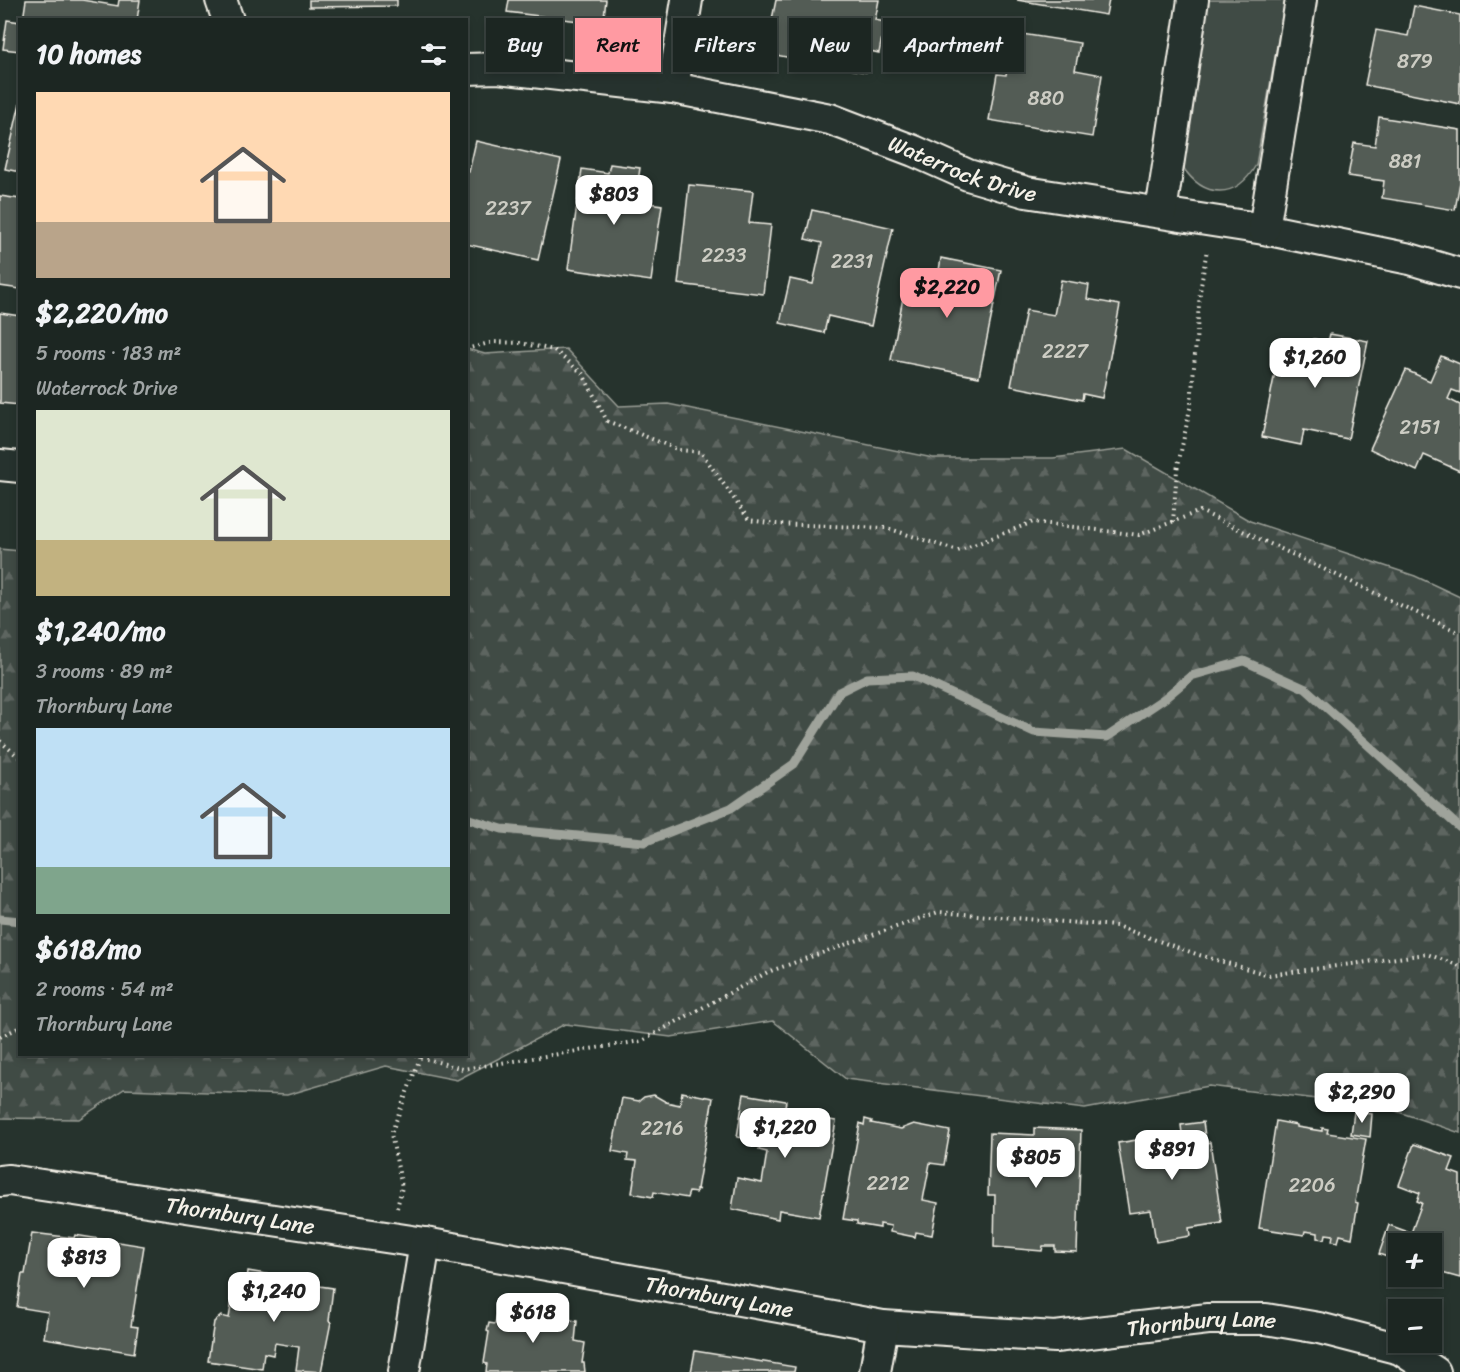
<!DOCTYPE html>
<meta charset="utf-8">
<style>
body{margin:0;font-family:Sriracha,sans-serif;background:#29322f;color:#f1f3f6;height:100vh;display:flex;flex-direction:column;font-size:22px;white-space:nowrap}
*{box-sizing:border-box;margin:0}
p{font-size:20px;color:#a0a5a5}
.icon{flex:none;width:33px;height:33px;fill:none;stroke:currentColor;stroke-width:2;stroke-linecap:round;stroke-linejoin:round}
.map{position:relative;flex:1;overflow:hidden}
.side{position:absolute;left:18px;top:18px;width:450px;height:1038px;display:flex;flex-direction:column;background:#1c2622;border-radius:0px;box-shadow:0 3px 9px #0003,0 0 0 2px #3a4340}
.side>*{flex:none}
.guide{position:absolute;left:486px;top:18px;width:570px;height:54px;display:flex;gap:12px}
.fabs{position:absolute;left:1388px;top:1233px;display:grid;gap:12px}
.fabs a{display:grid;place-items:center;width:54px;height:54px;border-radius:0px;background:#1c2622;box-shadow:0 3px 9px #0003,0 0 0 2px #3a4340;font-size:30px}
.price{position:absolute;translate:-50% -51px;padding:0 14px;border-radius:12px;background:#fff;color:#222;font-size:20px;line-height:39px;filter:drop-shadow(0 2px 3px #0008)}
.price::after{content:'';position:absolute;left:50%;top:36px;width:18px;height:14px;margin-left:-9px;background:inherit;clip-path:polygon(0 0,100% 0,50% 100%)}
.price.current{background:#ff9aa2;color:#111}
ul{padding:0;list-style:none}
li{display:grid;align-content:center;gap:12px;height:318px;padding:0 18px}
li span{display:grid;place-items:center;height:186px;border-radius:0px;color:#555}
li>.icon{margin-inline-start:auto}
span .icon{width:108px;height:108px;fill:#fffc;stroke-width:1}
li b{font-size:26px}
h2{display:flex;justify-content:space-between;align-items:center;height:72px;padding:0 18px;font-size:26px}
.chip{padding:0 21px;border-radius:0px;background:#1c2622;box-shadow:0 3px 9px #0003,0 0 0 2px #3a4340;font-size:21px;line-height:54px}
.chip.current{background:#ff9aa2;color:#111}
.map>svg:first-child{display:block}
.green{fill:#414b45;stroke:#9a9e96;stroke-width:1.5}
.forest{fill:url(#forest-firs);stroke:#9a9e96;stroke-width:1.5}
.lines{fill:none;stroke-linecap:round;stroke-linejoin:round}
.stream{stroke:#9fa39b;stroke-width:9}
.building{fill:#525c55;stroke:#f4f1e8;stroke-width:1.5;fill-rule:evenodd}
.street-casing{stroke:#f4f1e8;stroke-width:34}
.path{stroke:#f4f1e8;stroke-width:4;stroke-dasharray:1.5 4.5;stroke-linecap:butt}
.street{stroke:#26332d;stroke-width:30}
.labels{text-anchor:middle;dominant-baseline:central;stroke-width:4.5;stroke-linejoin:round;paint-order:stroke}
.number-label{font-size:20px;fill:#ccccc3}
.street-label{font-size:22px;fill:#f4f1e8;stroke:#26332d}
</style>
<div class="map">
<svg width="1460" height="1372" viewBox="0 0 1460 1372">
<defs>
<pattern id="forest-firs" width="22" height="20" patternUnits="userSpaceOnUse" patternTransform="scale(1.5)"><rect width="22" height="20" fill="#414b45"/><path d="M5 1l3.5 6h-7zM16 11l3.5 6h-7z" fill="#5d6560"/></pattern>
</defs>
<rect width="100%" height="100%" fill="#26332d"/>
<filter id="ink" filterUnits="userSpaceOnUse"><feTurbulence type="fractalNoise" baseFrequency=".0167" numOctaves="2"/><feDisplacementMap in="SourceGraphic" scale="12" xChannelSelector="R" yChannelSelector="G"/><feConvolveMatrix kernelMatrix="1 2 1 2 8 2 1 2 1" color-interpolation-filters="sRGB"/></filter>
<g filter="url(#ink)">
<path class="green" d="M1206 0H1285L1256 165C1236 200 1204 199 1182 166Z"/>
<path class="forest" d="M467 349 485 354 566 349 619 406 668 404 933 458H1053L1126 449 1250 521 1415 576 1460 597V1133L1384 1107 1209 1086 1085 1109 846 1079 773 1021 671 1037 565 1024 457 1080 386 1066 287 1095 124 1089 79 1119 0 1118V549L20 551V1054H466Z"/>
<g class="lines">
<g class="stream">
<path d="M466 818 502 829 644 842 731 808 794 764 839 692 867 678 913 676 1034 732 1107 737 1165 698 1191 676 1244 661 1306 689 1460 828"/>
<path d="M0 919 20 921"/>
</g>
</g>
<g class="building">
<path d="M26 0H82L118 6 119 0H140L137 20H23Z"/>
<path d="M309 0H397V6L309 7Z"/>
<path d="M509 0H606L603 24 507 12Z"/>
<path d="M776 0H879L875 20 885 22 879 53 870 51 866 72 765 53Z"/>
<path d="M1017 0H1109L1106 15Z"/>
<path d="M1414 6 1460 15V104L1365 85 1376 30 1408 36Z"/>
<path d="M7 20 20 22V51L3 49Z"/>
<path d="M1003 31 1080 43 1075 70 1102 75 1092 137 989 120 997 74 1006 75 1008 62 998 60Z"/>
<path d="M20 103V172L5 169Z"/>
<path d="M1379 117 1460 130V182L1455 210 1382 198 1384 181 1348 176 1354 143 1375 146Z"/>
<path d="M476 141 561 160 538 260 466 244V172H469Z"/>
<path d="M610 164 640 168 635 201 662 205 651 281 568 269 582 169 608 173Z"/>
<path d="M689 185 753 191 749 223 771 225 763 294 678 284Z"/>
<path d="M0 196 20 199V289L0 286Z"/>
<path d="M812 210 893 228 871 326 828 316 824 333 780 323 790 279 813 284 822 243 805 239Z"/>
<path d="M941 258 1001 270 979 377 891 360 907 277 937 283ZM958 291 970 293 969 301 956 299Z"/>
<path d="M1061 280 1089 285 1087 299 1120 305 1102 398 1083 394 1082 400 1011 386 1026 310 1054 315Z"/>
<path d="M0 313 20 316V405L0 403Z"/>
<path d="M1330 334 1368 341 1348 439 1304 430 1301 445 1262 437 1281 343 1312 349 1314 339 1328 342Z"/>
<path d="M1441 356 1460 364V393L1452 390 1448 399 1460 405V471L1424 455 1417 471 1370 449 1406 370 1430 381Z"/>
<path d="M682 1092 713 1098 697 1189 700 1190 696 1189V1193L689 1192 687 1198 654 1192 653 1197 632 1193 637 1161 627 1160 628 1154 612 1151 622 1098 639 1101 644 1097 654 1095 666 1102 680 1105Z"/>
<path d="M744 1094 786 1101 784 1112 836 1121 819 1217 779 1210 778 1219 732 1209 737 1178 762 1183 767 1152 759 1150 761 1141 737 1137Z"/>
<path d="M1354 1112 1372 1114 1370 1137 1351 1134Z"/>
<path d="M865 1119 872 1121 871 1123 901 1129 914 1124 950 1131 944 1165 930 1163 923 1200 938 1203 932 1235 916 1232 915 1237 890 1232 891 1226 880 1224V1228L857 1224V1221L843 1219 860 1123 864 1125Z"/>
<path d="M1276 1121 1297 1125V1127L1322 1131V1128L1328 1129 1327 1133 1366 1139 1355 1202 1358 1203 1352 1238 1340 1235 1338 1242 1332 1241 1333 1235 1326 1234 1325 1239 1318 1238V1233L1305 1231 1304 1235 1259 1228Z"/>
<path d="M1203 1122 1206 1143 1210 1142 1222 1223 1189 1228 1190 1236 1156 1242 1151 1210 1129 1213 1118 1143 1182 1133 1181 1125Z"/>
<path d="M1034 1128 1081 1130 1077 1252 1055 1251V1246H1043L1042 1251 994 1247 995 1195H988L990 1133 1034 1135Z"/>
<path d="M1414 1144 1454 1158 1449 1171 1460 1175V1278L1431 1270V1244H1398V1261L1379 1254 1389 1225 1411 1233 1422 1203 1417 1201 1420 1193 1399 1185Z"/>
<path d="M32 1233 74 1238 75 1235 144 1246 131 1326 138 1327 134 1353 44 1338 48 1312 17 1307 22 1274H25Z"/>
<path d="M248 1271 278 1276 277 1280 333 1288 329 1321 331 1322 321 1372 296 1370 299 1347 275 1343 273 1355 264 1353 262 1369 208 1361 214 1322 221 1316 229 1318 234 1288 246 1290Z"/>
<path d="M498 1308 520 1312 521 1308 548 1313V1316L577 1321 575 1341 585 1343 582 1363H584L585 1372H486L487 1364 484 1363 489 1332 487 1331 489 1323 495 1324Z"/>
<path d="M695 1351 795 1367 794 1372H691Z"/>
</g>
<g class="lines">
<g class="street-casing">
<g id="street">
<path d="M221 0 228 20"/>
<path id="s1" d="M466 69 498 68 673 88 830 119 914 151 968 175 1026 192 1264 229 1410 259 1460 274"/>
<path d="M673 88 687 0"/>
<path d="M1161 212 1193 0"/>
<path d="M1264 229 1301 0"/>
<path d="M0 465 20 467"/>
<path id="s2" d="M0 1181 9 1180 425 1243 883 1326 1055 1337 1208 1319H1266L1319 1328 1400 1349 1435 1372"/>
<path d="M404 1372 425 1243"/>
<path d="M875 1372 883 1326"/>
</g>
</g>
<g class="path">
<path d="M466 349 493 342 520 343 554 350 583 374 607 421 679 450 701 452 749 520 776 524 887 528 958 551 1033 522 1139 535 1200 511 1460 633"/>
<path d="M1173 522 1177 470 1191 404 1200 292 1207 249"/>
<path d="M0 741 20 758"/>
<path d="M0 1037 20 1027"/>
<path d="M409 1054 463 1069 641 1041 768 972 938 912 1116 926 1199 955 1269 975 1427 954 1460 966"/>
<path d="M397 1208 402 1187 391 1134 420 1058"/>
</g>
<use href="#street" class="street"/>
</g>
</g>
<g class="labels">
<g class="number-label">
<text x="1415" y="61">879</text>
<text x="1046" y="98">880</text>
<text x="1405" y="161">881</text>
<text x="508" y="208">2237</text>
<text x="724" y="255">2233</text>
<text x="852" y="261">2231</text>
<text x="1065" y="351">2227</text>
<text x="1420" y="427">2151</text>
<text x="662" y="1128">2216</text>
<text x="888" y="1183">2212</text>
<text x="1312" y="1185">2206</text>
</g>
<g class="street-label">
<text stroke="none"><textPath href="#s1" startOffset="510">Waterrock Drive</textPath></text>
<text stroke="none"><textPath href="#s2" startOffset="243">Thornbury Lane</textPath></text>
<text stroke="none"><textPath href="#s2" startOffset="729">Thornbury Lane</textPath></text>
<text stroke="none"><textPath href="#s2" startOffset="1215">Thornbury Lane</textPath></text>
</g>
</g>
</svg>
<div class="fabs">
<a>+</a>
<a>−</a>
</div>
<b class="price" style="left:614px;top:226px">$803</b>
<b class="price current" style="left:947px;top:319px">$2,220</b>
<b class="price" style="left:1315px;top:389px">$1,260</b>
<b class="price" style="left:1362px;top:1124px">$2,290</b>
<b class="price" style="left:785px;top:1159px">$1,220</b>
<b class="price" style="left:1172px;top:1181px">$891</b>
<b class="price" style="left:1036px;top:1189px">$805</b>
<b class="price" style="left:84px;top:1289px">$813</b>
<b class="price" style="left:274px;top:1323px">$1,240</b>
<b class="price" style="left:533px;top:1344px">$618</b>
<div class="guide">
<a class="chip">Buy</a>
<a class="chip current">Rent</a>
<a class="chip">Filters</a>
<a class="chip">New</a>
<a class="chip">Apartment</a>
</div>
<section class="side">
<h2>10 homes<svg class="icon" aria-label="filters" viewBox="0 0 24 24"><path d="M4 7h16M4 17h16"/><circle cx="9" cy="7" r="2"/><circle cx="15" cy="17" r="2"/></svg></h2>
<ul>
<li><span style="background:linear-gradient(#ffd9b3 70%,#b9a48a 0)"><svg class="icon" aria-label="home" viewBox="0 0 24 24"><path d="M3 11l9-7 9 7M6 9v11h12V9"/></svg></span><div><b>$2,220/mo</b><p>5 rooms · 183 m²</p><p>Waterrock Drive</p></div></li>
<li><span style="background:linear-gradient(#dfe7d0 70%,#c2b280 0)"><svg class="icon" aria-label="home" viewBox="0 0 24 24"><path d="M3 11l9-7 9 7M6 9v11h12V9"/></svg></span><div><b>$1,240/mo</b><p>3 rooms · 89 m²</p><p>Thornbury Lane</p></div></li>
<li><span style="background:linear-gradient(#bfe0f5 75%,#7fa58c 0)"><svg class="icon" aria-label="home" viewBox="0 0 24 24"><path d="M3 11l9-7 9 7M6 9v11h12V9"/></svg></span><div><b>$618/mo</b><p>2 rooms · 54 m²</p><p>Thornbury Lane</p></div></li>
</ul>
</section>
</div>
